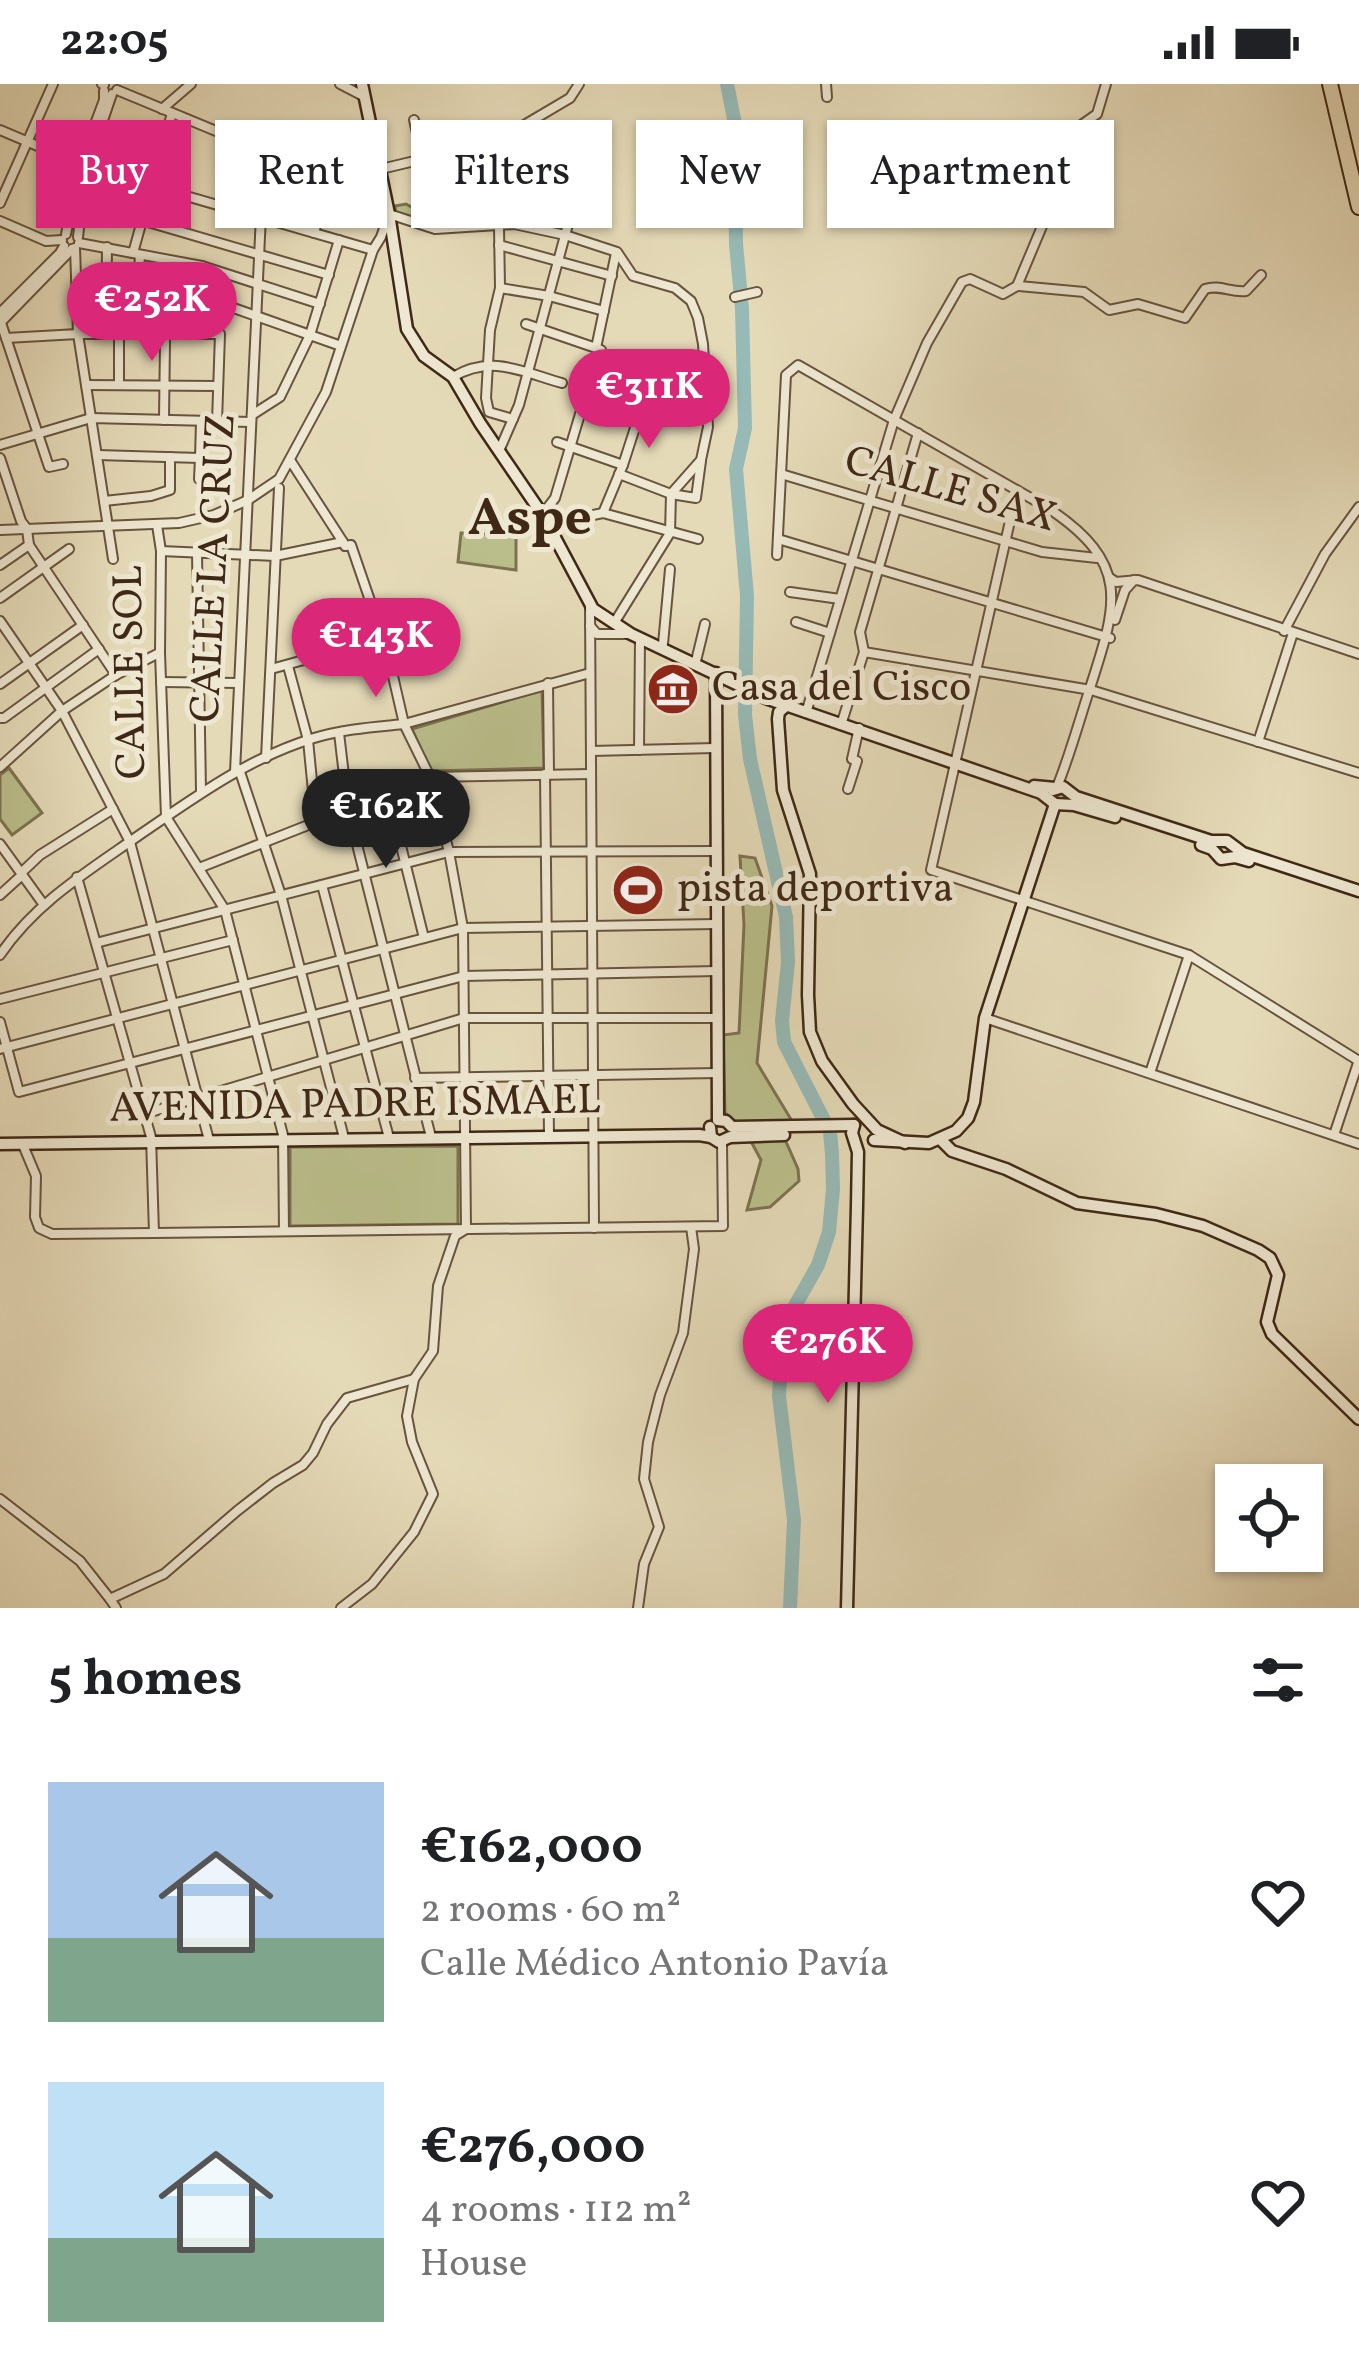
<!DOCTYPE html>
<meta charset="utf-8">
<style>
body{margin:0;font-family:Vollkorn,serif;background:#f6f6f6;color:#202124;height:100vh;display:flex;flex-direction:column;font-size:45px;white-space:nowrap}
*{box-sizing:border-box;margin:0}
p{font-size:39px;color:#757577}
.icon{flex:none;width:66px;height:66px;fill:none;stroke:currentColor;stroke-width:2;stroke-linecap:round;stroke-linejoin:round}
.map{position:relative;height:1524px;overflow:hidden}
.panel{display:flex;flex-direction:column;background:#fff;flex:1}
.panel>*{flex:none}
.hud{position:absolute;left:36px;top:36px;width:1287px;height:108px;display:flex;gap:24px}
.buttons{position:absolute;left:1215px;top:1380px;display:grid;gap:24px}
.buttons a{display:grid;place-items:center;width:108px;height:108px;border-radius:0px;background:#fff;box-shadow:0 3px 9px #0004;font-size:60px}
.price{position:absolute;translate:-50% -102px;padding:0 27px;border-radius:42px;background:#db2777;color:#fff;font-size:39px;line-height:78px;filter:drop-shadow(0 3px 6px #0008)}
.price::after{content:'';position:absolute;left:50%;top:72px;width:36px;height:27px;margin-left:-18px;background:inherit;clip-path:polygon(0 0,100% 0,50% 100%)}
.price.on{background:#222;color:#fff}
ul{padding:0;list-style:none}
li{display:flex;align-items:center;gap:36px;height:300px;padding:0 48px}
li span{display:grid;place-items:center;flex:none;width:336px;height:240px;border-radius:0px;color:#555}
li>.icon{margin-inline-start:auto}
span .icon{width:144px;height:144px;fill:#fffc;stroke-width:1}
li b{font-size:51px}
h2{display:flex;justify-content:space-between;align-items:center;height:144px;padding:0 48px;font-size:51px}
.pill{padding:0 42px;border-radius:0px;background:#fff;box-shadow:0 3px 9px #0004;font-size:42px;line-height:108px}
.pill.on{background:#db2777;color:#fff}
.status{display:flex;justify-content:space-between;align-items:center;height:84px;padding:0 60px;background:#fff;direction:ltr}
.status svg{height:33px;fill:currentColor}
.map>svg:first-child{display:block}
.green{fill:#babe8b;stroke:#7c7350;stroke-width:3}
.lines{fill:none;stroke-linecap:round;stroke-linejoin:round}
.river{stroke:#97bab6;stroke-width:14}
.street-casing{stroke:#68543e;stroke-width:12}
.secondary-casing{stroke:#3f2815;stroke-width:15}
.highway-casing{stroke:#3f2815;stroke-width:18}
.street{stroke:#eee7d1;stroke-width:8}
.secondary{stroke:#eee7d1;stroke-width:10}
.highway{stroke:#e5dab8;stroke-width:14}
.labels{text-anchor:middle;dominant-baseline:central;stroke-width:10;stroke-linejoin:round;paint-order:stroke}
.street-label{font-size:42px;fill:#3f2815;stroke:#eee7d1}
.poi-label{font-size:42px;fill:#3f2815;stroke:#eee7d1;text-anchor:start}
.district-label{font-size:54px;font-weight:bold;fill:#3f2815;stroke:#eee7d1}
</style>
<div class="status"><b>22:05</b><svg viewBox="0 0 49 12"><path d="M0 12V9h3v3zM5 12V6h3v6zM10 12V3h3v9zM15 12V0h3v12zM26 1h20v11H26zM47 4h2v5h-2z"/></svg></div>
<div class="map">
<svg width="1359" height="1524" viewBox="0 0 1359 1524">
<rect width="100%" height="100%" fill="#e5dab8"/>
<filter id="stains"><feTurbulence type="fractalNoise" baseFrequency=".00167" numOctaves="4"/><feColorMatrix values="0 0 0 0 .2 0 0 0 0 .09 0 0 0 0 .02 0 0 0 .5 -.17"/></filter>
<radialGradient id="worn" r=".72"><stop offset=".6" stop-color="#630" stop-opacity="0"/><stop offset="1" stop-color="#630" stop-opacity=".3"/></radialGradient>
<g class="green">
<path d="M475 91 472 138 429 140 396 129 395 122 406 120 415 125 416 121 414 109H432V105Z"/>
<path d="M461 449 516 451V486L458 478Z"/>
<path d="M542 606 544 684 430 687 412 645Z"/>
<path d="M9 684 42 729 12 751 0 735V691Z"/>
<path d="M740 772 755 774 772 822 757 979 792 1037 736 1038 725 1029 723 951 739 949 744 841Z"/>
<path d="M783 1051 798 1085 799 1097 770 1123 747 1126 761 1076 748 1052Z"/>
<path d="M458 1062V1140L290 1142V1063Z"/>
</g>
<g class="lines">
<path class="river" d="M727 0 735 40 736 160 742 225 745 344 736 385 747 512 745 631 750 675 786 833 788 878 782 937 784 958 830 1048 832 1070 833 1105 829 1148 818 1181 783 1243 779 1312 794 1436 790 1524"/>
<g class="street-casing">
<g id="street">
<path d="M102 0 104 1"/>
<path d="M340 0 365 13"/>
<path d="M826 0 827 13"/>
<path d="M117 6 298 81 358 121 388 125"/>
<path d="M162 25 191 0"/>
<path d="M0 46 80 80"/>
<path d="M423 75 427 79 476 59 509 50 570 14 579 0"/>
<path d="M86 83 373 166"/>
<path d="M381 85 423 75 414 36"/>
<path d="M262 104 321 123 314 149"/>
<path d="M0 119 53 0"/>
<path d="M141 136 329 191"/>
<path d="M0 137 46 157 62 156"/>
<path d="M499 143 500 204 490 246 486 314 489 328 513 335"/>
<path d="M66 150 80 80 104 16V7"/>
<path d="M78 153 85 89 112 10"/>
<path d="M79 159 202 182 320 220"/>
<path d="M499 161 612 192"/>
<path d="M75 164 78 250 113 475"/>
<path d="M133 169 172 29"/>
<path d="M202 182 194 210 341 262"/>
<path d="M1019 202 1084 208 1109 226 1138 220 1185 234 1205 205C1220 200 1231 209 1246 207L1261 191"/>
<path d="M500 204 549 212 604 227"/>
<path d="M735 213 757 208"/>
<path d="M0 229 60 169 64 162"/>
<path d="M1 238 72 165"/>
<path d="M1 239 49 383 63 380"/>
<path d="M526 240 596 264"/>
<path d="M106 250 107 163"/>
<path d="M119 250V301"/>
<path d="M135 250 140 171"/>
<path d="M6 254 78 250H220L217 338"/>
<path d="M598 274 601 266 596 264 616 169"/>
<path d="M613 281 622 280 706 302"/>
<path d="M453 293C492 270 522 288 562 299"/>
<path d="M86 301 218 302"/>
<path d="M641 322 674 333 677 295"/>
<path d="M252 331 280 313 310 251 339 156"/>
<path d="M164 336 166 176"/>
<path d="M557 358 623 381"/>
<path d="M0 361 91 334 251 338"/>
<path d="M499 367 519 321 573 122"/>
<path d="M97 371 200 374 201 338"/>
<path d="M0 374 21 437 27 445 29 461 116 591"/>
<path d="M290 376 343 458"/>
<path d="M619 390 671 410 696 414 701 377"/>
<path d="M781 390 1042 468 1097 474"/>
<path d="M199 395 200 374"/>
<path d="M1017 406 931 786 1189 871 1359 977"/>
<path d="M104 417 151 412 170 406V373"/>
<path d="M603 429 623 381 653 288"/>
<path d="M542 431 555 414 586 310"/>
<path d="M548 440 603 429 698 455"/>
<path d="M157 441 161 467 160 569 166 733 225 826 283 1051 284 1147"/>
<path d="M0 446 179 439 214 431 248 416 279 395 326 308 373 166 381 153 389 130 435 145 514 140 565 151 617 168 633 192 675 204 691 217 698 234 703 260 708 343 701 376 671 410 670 449 616 536"/>
<path d="M778 455 1110 554"/>
<path d="M197 469 201 707"/>
<path d="M777 471 786 291 798 281 1048 424C1132 480 1117 520 1090 604 1079 637 1070 671 1057 703"/>
<path d="M0 481 29 461"/>
<path d="M1110 494 1116 498 1138 496 1359 570"/>
<path d="M790 508 840 515"/>
<path d="M0 514 69 465"/>
<path d="M590 523 594 1144"/>
<path d="M1115 536 1125 506 1134 496"/>
<path d="M0 537 62 627 130 758 209 1056"/>
<path d="M796 538 830 549"/>
<path d="M590 542 597 550H630"/>
<path d="M1284 547 1325 470 1359 423"/>
<path d="M663 560 670 485"/>
<path d="M864 568 1091 606 1359 689"/>
<path d="M696 577 705 540"/>
<path d="M288 582 308 656 316 738"/>
<path d="M271 585 311 574"/>
<path d="M590 589 404 640 430 693 591 690"/>
<path d="M161 598 239 599"/>
<path d="M548 599 549 690"/>
<path d="M0 600 83 541"/>
<path d="M806 629 894 336 927 259 962 198 970 195 1003 210 1017 202 1056 109 1067 56 1070 49 1097 30 1106 0"/>
<path d="M0 634H4L99 565"/>
<path d="M841 641 864 568 860 548 918 349"/>
<path d="M339 649 348 725 430 1049"/>
<path d="M1258 658 1293 549"/>
<path d="M639 666 640 554"/>
<path d="M591 667 715 664"/>
<path d="M266 674 279 404"/>
<path d="M0 683 62 627 116 591 159 569"/>
<path d="M239 685 281 811 343 1050"/>
<path d="M235 688 264 67"/>
<path d="M545 690 549 1052"/>
<path d="M848 705 857 677 852 675 859 644"/>
<path d="M388 710 424 854"/>
<path d="M0 760 44 821"/>
<path d="M199 784 430 693 449 768 463 844 466 1145 455 1152 438 1202 433 1267 414 1295 407 1332 412 1358 433 1410 414 1448 372 1500 341 1524"/>
<path d="M21 789 40 771 113 725"/>
<path d="M77 793 151 1053 154 1149 723 1142 722 1058"/>
<path d="M322 801 388 1050"/>
<path d="M0 811 22 791"/>
<path d="M96 859 449 768 716 767"/>
<path d="M0 871C35 819 88 787 138 752 194 714 248 674 314 654 343 645 374 643 404 640L387 566 351 461 345 462 343 458 275 472 161 467"/>
<path d="M0 915 233 856"/>
<path d="M985 934 1359 1060"/>
<path d="M0 938 19 1008 464 892 717 887"/>
<path d="M0 965 463 844 717 840"/>
<path d="M1150 989 1189 871"/>
<path d="M415 994 718 989"/>
<path d="M144 1030 464 934H717"/>
<path d="M1334 1051 1359 976"/>
<path d="M23 1061 36 1092 35 1133 39 1144 52 1150 154 1149"/>
<path d="M0 1415 80 1477 110 1515"/>
<path d="M116 1524 110 1515 164 1490 237 1427 273 1399 303 1381 313 1369 327 1340 347 1314 414 1295"/>
<path d="M638 1524 644 1480 659 1443 644 1395 648 1358 660 1311 683 1249 694 1165 691 1143"/>
</g>
</g>
<g class="secondary-casing">
<g id="secondary">
<path d="M362 0 389 130 407 245 424 272 453 293 480 339 544 433 593 525 631 550 768 615 1041 709 1055 720"/>
<path d="M716 589 718 1036"/>
<path d="M786 622 779 628 778 635 783 706 810 790 808 911 810 948 822 977 853 1020 877 1046 905 1059"/>
<path d="M1034 702 1055 704"/>
<path d="M1053 706 1063 703 1076 713 1211 757H1227L1243 769 1359 807"/>
<path d="M1055 720 1074 721 1115 733"/>
<path d="M1201 761 1212 765 1221 775 1235 773 1249 777"/>
<path d="M718 1036 726 1037 732 1043 854 1041"/>
<path d="M710 1043 711 1053 719 1058 730 1053 784 1051"/>
<path d="M874 1056 929 1059 956 1047 968 1034 974 1018 985 934 1055 720"/>
<path d="M941 1056 952 1067 1006 1085 1077 1119 1156 1130 1203 1142 1258 1166 1270 1174 1278 1191 1267 1238 1272 1250 1359 1335"/>
<path d="M0 1060 699 1051 711 1053"/>
<path d="M847 1524 857 1122 858 1068 852 1049 854 1041"/>
</g>
</g>
<g class="highway-casing">
<path id="highway" d="M1330 0 1359 123"/>
</g>
<use href="#street" class="street"/>
<use href="#secondary" class="secondary"/>
<use href="#highway" class="highway"/>
</g>
<defs>
<g id="museum-disc" transform="scale(2.7)"><circle r="9.5" fill="#8f2418" stroke="#eee7d1"/><path d="M0-6L6-3V-2H-6V-3ZM-5-1h2V3h-2ZM-1-1h2V3h-2ZM3-1h2V3H3ZM-6 4H6V6H-6Z" fill="#fff"/></g>
<g id="stadium-disc" transform="scale(2.7)"><circle r="9.5" fill="#8f2418" stroke="#eee7d1"/><path d="M0-5a6.5 5 0 1 0 0 10a6.5 5 0 1 0 0-10ZM-3.5-1.8h7v3.6h-7Z" fill="#fff"/></g>
</defs>
<g fill-rule="evenodd">
<use href="#museum-disc" x="673" y="605"/>
<use href="#stadium-disc" x="638" y="806"/>
</g>
<g class="labels">
<g class="street-label">
<text transform="translate(950 407) rotate(16)">CALLE SAX</text>
<text transform="translate(215 484) rotate(-87)">CALLE LA CRUZ</text>
<text transform="translate(132 588) rotate(-91)">CALLE SOL</text>
<text transform="translate(355 1022) rotate(-1)">AVENIDA PADRE ISMAEL</text>
</g>
<g class="poi-label">
<text x="712" y="605">Casa del Cisco</text>
<text x="677" y="806">pista deportiva</text>
</g>
<g class="district-label">
<text x="530" y="436">Aspe</text>
</g>
</g>
<rect width="100%" height="100%" filter="url(#stains)"/>
<rect width="100%" height="100%" fill="url(#worn)"/>
</svg>
<div class="buttons">
<a><svg class="icon" aria-label="locate" viewBox="0 0 24 24"><circle cx="12" cy="12" r="6"/><path d="M12 2v4M12 18v4M2 12h4M18 12h4"/></svg></a>
</div>
<b class="price" style="left:152px;top:280px">€252K</b>
<b class="price" style="left:649px;top:367px">€311K</b>
<b class="price" style="left:376px;top:616px">€143K</b>
<b class="price on" style="left:386px;top:787px">€162K</b>
<b class="price" style="left:828px;top:1322px">€276K</b>
<div class="hud">
<a class="pill on">Buy</a>
<a class="pill">Rent</a>
<a class="pill">Filters</a>
<a class="pill">New</a>
<a class="pill">Apartment</a>
</div>
</div>
<section class="panel">
<h2>5 homes<svg class="icon" aria-label="filters" viewBox="0 0 24 24"><path d="M4 7h16M4 17h16"/><circle cx="9" cy="7" r="2"/><circle cx="15" cy="17" r="2"/></svg></h2>
<ul>
<li><span style="background:linear-gradient(#a9c7e8 65%,#7fa58c 0)"><svg class="icon" aria-label="home" viewBox="0 0 24 24"><path d="M3 11l9-7 9 7M6 9v11h12V9"/></svg></span><div><b>€162,000</b><p>2 rooms · 60 m²</p><p>Calle Médico Antonio Pavía</p></div><svg class="icon" aria-label="heart" viewBox="0 0 24 24"><path d="M12 20l-8-8c-3-5 5-10 8-4 3-6 11-1 8 4z"/></svg></li>
<li><span style="background:linear-gradient(#bfe0f5 65%,#7fa58c 0)"><svg class="icon" aria-label="home" viewBox="0 0 24 24"><path d="M3 11l9-7 9 7M6 9v11h12V9"/></svg></span><div><b>€276,000</b><p>4 rooms · 112 m²</p><p>House</p></div><svg class="icon" aria-label="heart" viewBox="0 0 24 24"><path d="M12 20l-8-8c-3-5 5-10 8-4 3-6 11-1 8 4z"/></svg></li>
</ul>
</section>
